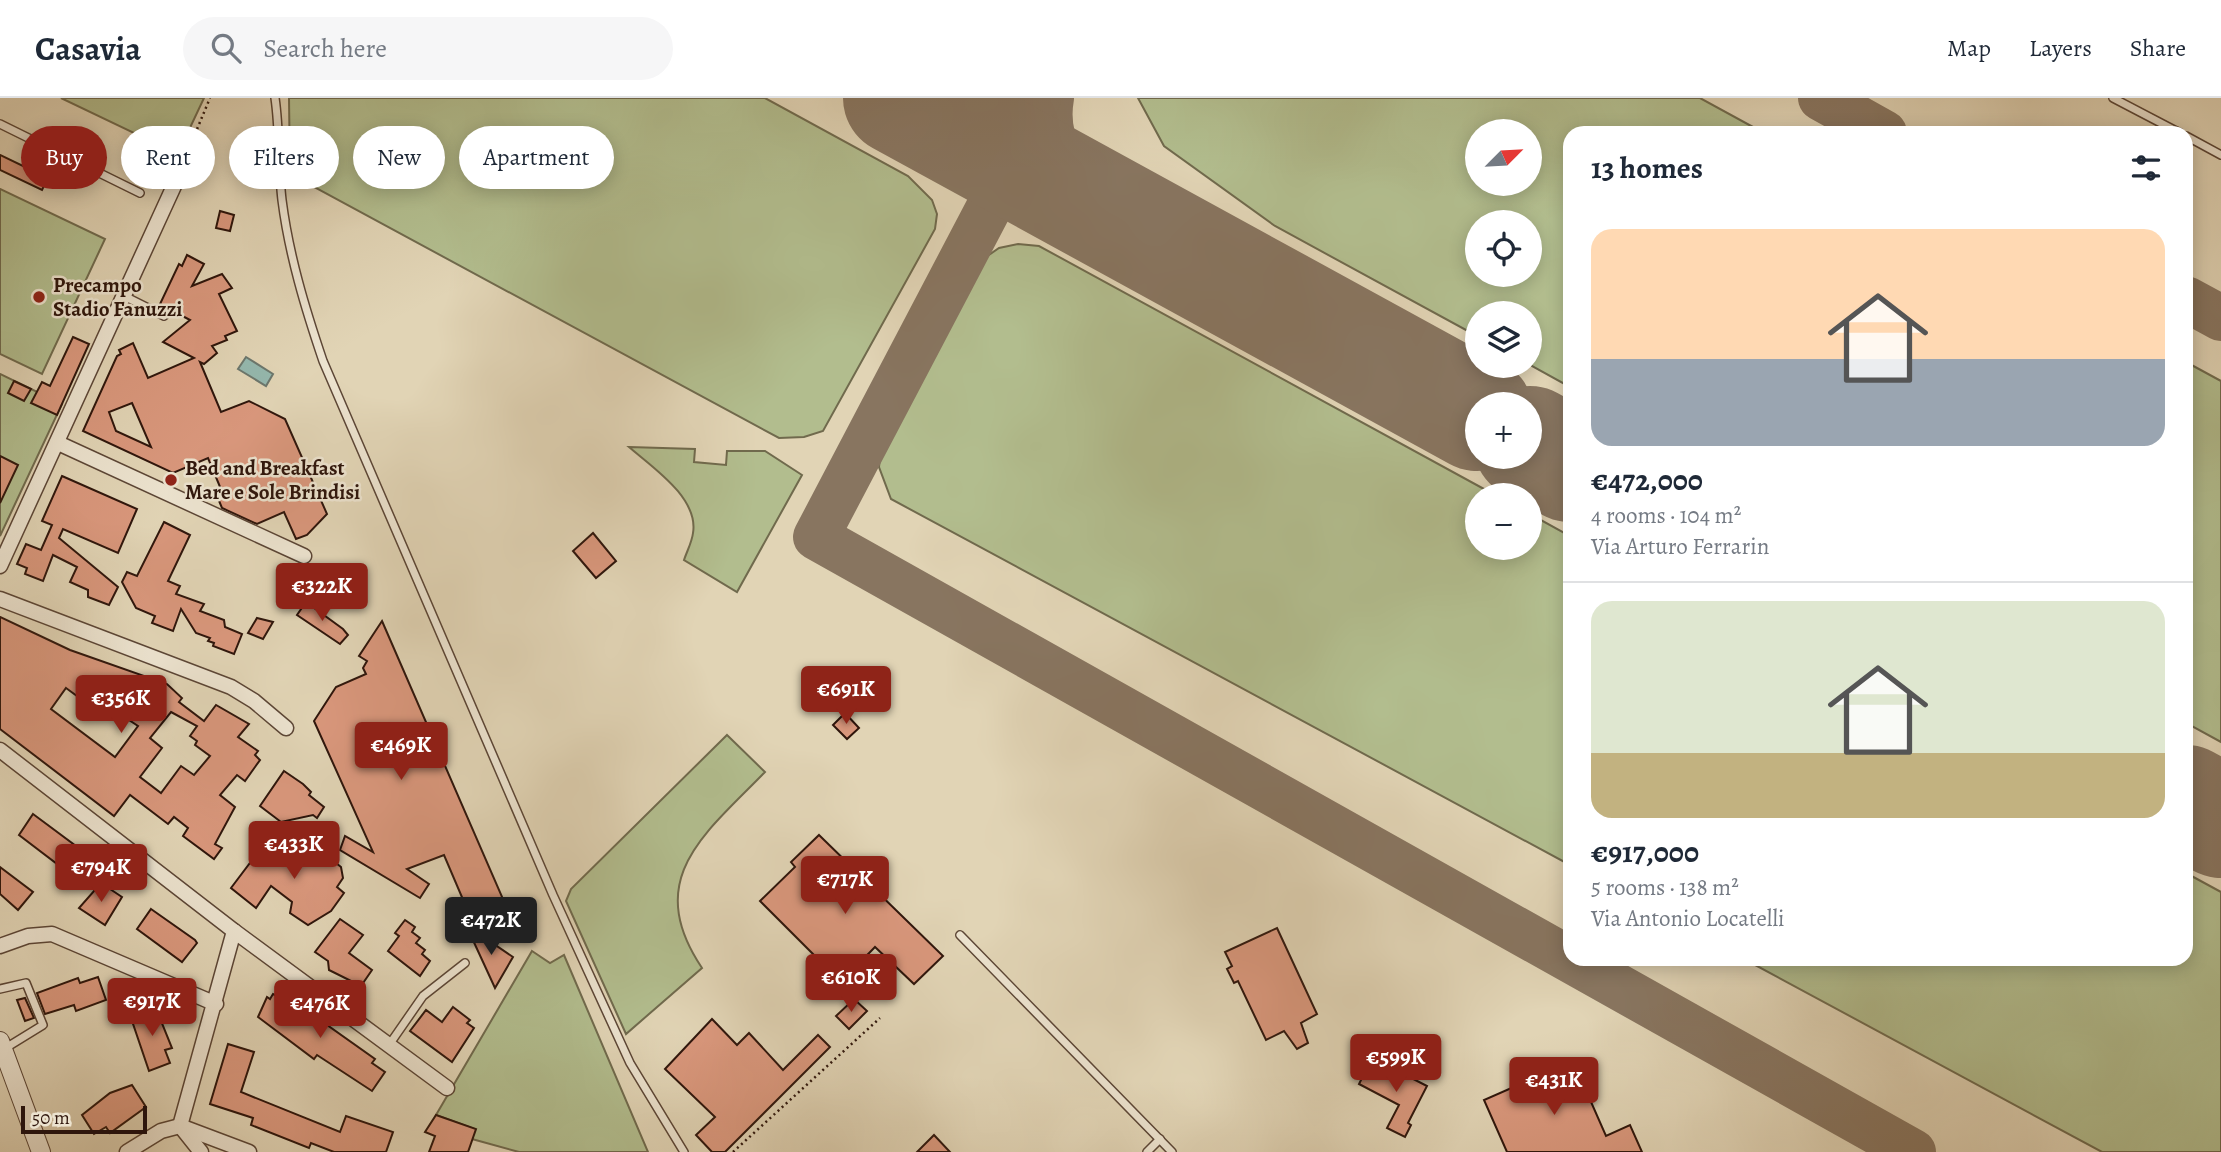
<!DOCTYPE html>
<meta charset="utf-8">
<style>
body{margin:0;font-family:Alegreya,serif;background:#f6f6f7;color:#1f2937;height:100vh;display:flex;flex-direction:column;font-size:26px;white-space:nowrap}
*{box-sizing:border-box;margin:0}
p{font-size:23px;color:#747a83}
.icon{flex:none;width:38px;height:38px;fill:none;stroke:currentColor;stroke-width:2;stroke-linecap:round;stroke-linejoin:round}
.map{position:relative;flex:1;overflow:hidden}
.details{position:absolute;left:1563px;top:28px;width:630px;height:840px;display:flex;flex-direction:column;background:#fff;border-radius:21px;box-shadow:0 4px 18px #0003}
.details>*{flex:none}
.top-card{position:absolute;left:21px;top:28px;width:665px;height:63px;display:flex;gap:14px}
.needle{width:46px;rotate:66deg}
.fabs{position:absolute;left:1465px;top:21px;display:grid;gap:14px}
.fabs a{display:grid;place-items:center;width:77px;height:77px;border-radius:50%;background:#fff;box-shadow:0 4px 18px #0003;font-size:35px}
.scale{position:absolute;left:21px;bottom:18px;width:126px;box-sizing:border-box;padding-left:7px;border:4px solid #2f160c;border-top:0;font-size:19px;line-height:24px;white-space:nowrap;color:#2f160c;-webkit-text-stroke:5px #ece3cf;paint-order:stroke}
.price{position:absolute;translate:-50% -60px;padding:0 16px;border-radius:7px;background:#8f2418;color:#fff;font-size:23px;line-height:46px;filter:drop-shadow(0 2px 4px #0008)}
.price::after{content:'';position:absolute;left:50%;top:42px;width:21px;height:16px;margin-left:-10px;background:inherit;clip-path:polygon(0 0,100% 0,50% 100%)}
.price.active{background:#222;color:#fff}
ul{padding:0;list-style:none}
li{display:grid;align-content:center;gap:14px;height:371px;padding:0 28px}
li+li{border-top:2px solid #e0e1e3}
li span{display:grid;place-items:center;height:217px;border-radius:21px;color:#555}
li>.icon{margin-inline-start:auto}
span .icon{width:126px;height:126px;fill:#fffc;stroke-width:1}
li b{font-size:30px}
h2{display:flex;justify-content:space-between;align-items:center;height:84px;padding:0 28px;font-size:30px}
.pill{padding:0 24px;border-radius:32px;background:#fff;box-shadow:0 4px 18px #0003;font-size:24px;line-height:63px}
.pill.active{background:#8f2418;color:#fff}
header{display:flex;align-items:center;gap:42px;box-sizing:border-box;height:98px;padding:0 35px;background:#fff;border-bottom:2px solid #e0e1e3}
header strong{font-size:33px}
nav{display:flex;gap:38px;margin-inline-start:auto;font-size:24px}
.search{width:490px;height:63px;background:#f6f6f7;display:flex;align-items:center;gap:18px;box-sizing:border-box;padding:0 24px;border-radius:38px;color:#747a83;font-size:26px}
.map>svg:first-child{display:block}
.green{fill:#b2bd8e;stroke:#706a4d;stroke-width:2;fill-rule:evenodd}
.water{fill:#94b8ae;stroke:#6c776d;stroke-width:2}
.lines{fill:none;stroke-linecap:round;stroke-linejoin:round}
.taxiway{stroke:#887560;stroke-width:46}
.runway{stroke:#887560;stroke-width:114}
.building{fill:#d9977c;stroke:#2f160c;stroke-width:2;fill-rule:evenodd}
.service-casing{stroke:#5c4636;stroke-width:10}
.minor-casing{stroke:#5c4636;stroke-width:17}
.tertiary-casing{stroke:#5c4636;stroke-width:20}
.path{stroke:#2f160c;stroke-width:2.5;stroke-dasharray:2 3.5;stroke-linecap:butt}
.service{stroke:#ece3cf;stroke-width:7}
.minor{stroke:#ece3cf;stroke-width:14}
.tertiary{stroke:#ece3cf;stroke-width:18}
.poi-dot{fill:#8f2418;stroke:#ece3cf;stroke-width:2.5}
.labels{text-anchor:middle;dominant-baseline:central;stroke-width:5;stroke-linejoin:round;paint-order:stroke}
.poi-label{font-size:21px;font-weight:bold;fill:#2f160c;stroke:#ece3cf;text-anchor:start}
</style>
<header>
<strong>Casavia</strong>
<div class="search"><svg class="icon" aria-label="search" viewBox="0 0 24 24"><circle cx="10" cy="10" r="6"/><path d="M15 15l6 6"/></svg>Search here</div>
<nav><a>Map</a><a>Layers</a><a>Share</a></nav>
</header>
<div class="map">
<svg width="2221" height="1054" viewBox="0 0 2221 1054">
<rect width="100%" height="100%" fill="#e1d4b5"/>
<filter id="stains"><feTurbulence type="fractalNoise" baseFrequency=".00286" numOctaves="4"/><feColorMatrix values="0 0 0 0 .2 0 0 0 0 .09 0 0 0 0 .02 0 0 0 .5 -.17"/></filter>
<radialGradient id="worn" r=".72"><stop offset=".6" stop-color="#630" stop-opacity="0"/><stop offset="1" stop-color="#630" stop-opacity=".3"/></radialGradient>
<g class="green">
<path d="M61 0H204L188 34 161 48Z"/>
<path d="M289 0H765L908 78 932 102 937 116 935 131 823 333 804 339 779 340 290 76Z"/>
<path d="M1138 0H1700L1764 35H1570V289L1530 267V215H1477V238L1275 128 1164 48ZM1477 33H1530V86H1477ZM1477 124H1530V177H1477Z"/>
<path d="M0 91 105 141 42 276 0 256Z"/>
<path d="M1018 146 1039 148 1495 397H1477V450H1530V416L1570 438V767L891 401 879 369 881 351 986 159 999 150Z"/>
<path d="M2186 264 2221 283V644L2186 625Z"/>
<path d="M0 276 62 306 0 438Z"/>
<path d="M629 349 695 351 694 364 726 367 727 353H765L802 377 737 494 684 462C687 453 692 444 693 435 699 400 652 369 629 349Z"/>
<path d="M727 637 765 674C705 736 642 780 702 870L626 936 566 803 571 791Z"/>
<path d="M2186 775 2221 794V1054H2102L1744 861H2186Z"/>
<path d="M532 853 550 865 564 857 648 1054H519L472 1041 475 1031 436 1017Z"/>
</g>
<path class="water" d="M246 259 273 276 266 288 238 271Z"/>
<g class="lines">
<g class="taxiway">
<path d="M1051 0C1043 45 1069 81 1099 110"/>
<path d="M1821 0 1884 35"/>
<path d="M924 12C961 24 1006 31 1038 0"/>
<path d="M1014 62 816 439 1913 1054"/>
<path d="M2186 201 2221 220"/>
</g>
<g class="runway">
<path d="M900 0 1477 316"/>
<path d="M1530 345 1570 367"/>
<path d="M2186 704 2221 723"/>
</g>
</g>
<g class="building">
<path d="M0 57 48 80 42 92 0 72Z"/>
<path d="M220 113 234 117 230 133 216 130Z"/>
<path d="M187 157 204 166 192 188 222 176 232 190 219 196 237 233 225 238 227 242 212 248 217 255 204 266 200 264 221 314 249 303 285 321 327 416 307 437 296 441 284 414 257 426 222 410 217 398 223 396 208 360 173 375 83 333 117 258 121 256 119 252 133 245 148 280 194 260 163 244 190 222 160 206 179 166 182 168ZM132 305 151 349 116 333 109 314Z"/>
<path d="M73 239 89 246 57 317 31 305 42 284 50 288Z"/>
<path d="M14 283 31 291 24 303 8 295Z"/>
<path d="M0 358 18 367 0 405Z"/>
<path d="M62 378 137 411 118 455 63 431 59 440 118 489 109 507 88 499V492L70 484 77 469 53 457 43 483 25 476 27 470 17 466 26 446 41 452 52 427 42 423Z"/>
<path d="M164 424 190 437 168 483 180 488 176 496 204 506 200 513 224 522 225 529 242 536 234 556 213 548 214 545 208 543 210 540 196 535 181 511 173 533 152 525 155 518 136 510 122 484 127 474 137 478Z"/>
<path d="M593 435 616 463 596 480 573 453Z"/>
<path d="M306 504 343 531 348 537 340 546 297 517Z"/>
<path d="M0 519 70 552 167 586 182 600 179 604 204 623 216 607 249 626 238 639 258 653 255 657 260 662 245 683 237 677 220 697 235 709 215 746 222 750 214 761 183 738 188 730 174 719 168 726 130 697 114 718 0 631ZM66 590 81 601 85 597 100 608 103 605 138 628 115 659 51 611ZM171 614 197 628 190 638 197 643 195 647 210 658 194 677 181 668 161 695 140 679 162 650 150 640Z"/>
<path d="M257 520 273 524 263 541 248 535Z"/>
<path d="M382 523 516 831 480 805 470 818 444 757 407 771 429 786 420 800 340 752 345 738 373 754 314 623 336 589 366 576 363 570 367 563 359 558Z"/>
<path d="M845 615 859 630 847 641 833 627Z"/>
<path d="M284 673 303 686 311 694 309 697 324 709 317 720 313 717 281 724 260 708Z"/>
<path d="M33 716 80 751 65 772 19 737Z"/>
<path d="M819 737 943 858 914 886 875 849 841 884 760 803 795 769 791 764Z"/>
<path d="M296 743H301L330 764 331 761 341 769 343 780 337 789 344 795 331 813 308 827 290 815 292 804 271 788 256 810 231 790 262 749 280 762Z"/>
<path d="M0 769 33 794 18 812 0 796Z"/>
<path d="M101 785 122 799 105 827 79 810Z"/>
<path d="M151 811 195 842 197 845 182 864 137 831Z"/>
<path d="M340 821 363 837 349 855 372 872 361 888 329 872 328 863 315 854Z"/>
<path d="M405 822 415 829 412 834 420 840 416 845 425 852 422 856 430 863 420 878 388 853 399 838 395 835Z"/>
<path d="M466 827 513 859 495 890Z"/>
<path d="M1277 830 1317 916 1301 925 1308 945 1297 951 1284 933 1266 942 1238 883 1234 885 1227 871 1232 868 1225 854Z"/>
<path d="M98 879 106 902 76 913 74 907 45 916 37 895 78 880 80 885Z"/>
<path d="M282 895 375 961 372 965 385 974 372 993 317 957 314 961 258 919 267 899 270 901 273 896 279 899Z"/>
<path d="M25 900 34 920 25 923 17 902Z"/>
<path d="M854 901 867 913 849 931 836 918Z"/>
<path d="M155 908 172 950 165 952 170 965 149 973 130 917Z"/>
<path d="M453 909 470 922 467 925 474 930 452 964 410 933 426 912 442 924Z"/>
<path d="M712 921 737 947 749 935 783 972 818 937 830 949 725 1054H712L696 1037 715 1019 665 971Z"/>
<path d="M228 946 254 954 241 994 340 1034 346 1018 393 1034 386 1054H334L311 1045 309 1050 251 1027 253 1020 210 1006Z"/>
<path d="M1573 963 1606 1038 1630 1027 1642 1054H1507L1484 1002Z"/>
<path d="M1376 965 1388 971 1390 969 1427 988 1408 1025 1411 1027 1405 1039 1387 1030 1399 1007 1359 986 1366 972 1372 974Z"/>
<path d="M132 987 146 1009 110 1035 106 1029 94 1036 82 1017 110 995Z"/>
<path d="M436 1017 476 1031 468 1054H429L435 1038 425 1034Z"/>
<path d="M934 1037 950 1054H917Z"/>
</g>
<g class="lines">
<g class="service-casing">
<g id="service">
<path d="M275 0C280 34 278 68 282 102 289 157 305 210 323 263L553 797 630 965 684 1054"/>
<path d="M2113 0 2180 35"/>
<path d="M0 26 140 95"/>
<path d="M2186 38 2221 57"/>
<path d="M154 66 179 77"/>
<path d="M124 198 164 218"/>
<path d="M960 837 1172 1054"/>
<path d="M0 891 26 885 43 927 4 951"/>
<path d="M389 947 423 898 465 865"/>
<path d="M1147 1054 1160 1041"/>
</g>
</g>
<g class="minor-casing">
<g id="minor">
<path d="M58 345 304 458"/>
<path d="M0 468 179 77"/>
<path d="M0 501 231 589 254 603 286 630"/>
<path d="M0 652 234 833 447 990"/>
<path d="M0 848 28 838 52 836 216 906"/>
<path d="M180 1028 234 833"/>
<path d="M180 1028 249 1054"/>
<path d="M181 1029 201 1054"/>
<path d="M127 1054 161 1033 180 1028"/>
</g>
</g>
<g class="tertiary-casing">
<path id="tertiary" d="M0 943 41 1054"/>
</g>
<g class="path">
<path d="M162 56 195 36 210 0"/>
<path d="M733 1054 880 920"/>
</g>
<use href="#service" class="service"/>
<use href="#minor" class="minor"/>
<use href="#tertiary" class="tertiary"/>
</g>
<g class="poi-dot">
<circle cx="39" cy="199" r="7"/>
<circle cx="171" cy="382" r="7"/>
</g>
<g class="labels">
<g class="poi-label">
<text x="53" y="187">Precampo<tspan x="53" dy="24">Stadio Fanuzzi</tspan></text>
<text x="185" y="370">Bed and Breakfast<tspan x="185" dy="24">Mare e Sole Brindisi</tspan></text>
</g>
</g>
<rect width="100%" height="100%" filter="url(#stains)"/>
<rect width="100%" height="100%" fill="url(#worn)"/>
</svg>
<div class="fabs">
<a><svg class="needle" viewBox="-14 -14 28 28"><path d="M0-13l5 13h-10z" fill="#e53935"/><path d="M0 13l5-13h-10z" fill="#747a83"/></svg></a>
<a><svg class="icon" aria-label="locate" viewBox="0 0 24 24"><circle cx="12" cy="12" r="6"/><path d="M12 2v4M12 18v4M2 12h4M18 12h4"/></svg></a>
<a><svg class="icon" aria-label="layers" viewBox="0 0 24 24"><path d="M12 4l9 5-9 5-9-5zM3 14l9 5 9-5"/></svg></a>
<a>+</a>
<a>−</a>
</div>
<div class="scale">50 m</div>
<b class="price" style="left:322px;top:525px">€322K</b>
<b class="price" style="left:846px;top:628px">€691K</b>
<b class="price" style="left:121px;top:637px">€356K</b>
<b class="price" style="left:401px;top:684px">€469K</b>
<b class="price" style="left:294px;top:783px">€433K</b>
<b class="price" style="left:101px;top:806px">€794K</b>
<b class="price" style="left:845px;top:818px">€717K</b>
<b class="price active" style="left:491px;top:859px">€472K</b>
<b class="price" style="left:851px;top:916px">€610K</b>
<b class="price" style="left:152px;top:940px">€917K</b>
<b class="price" style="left:320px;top:942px">€476K</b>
<b class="price" style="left:1396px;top:996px">€599K</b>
<b class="price" style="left:1554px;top:1019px">€431K</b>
<div class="top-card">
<a class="pill active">Buy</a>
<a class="pill">Rent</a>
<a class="pill">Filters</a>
<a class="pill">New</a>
<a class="pill">Apartment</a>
</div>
<section class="details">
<h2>13 homes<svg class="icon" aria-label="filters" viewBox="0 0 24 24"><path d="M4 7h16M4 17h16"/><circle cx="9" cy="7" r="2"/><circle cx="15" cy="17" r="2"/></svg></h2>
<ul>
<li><span style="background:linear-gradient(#ffd9b3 60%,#9aa5b1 0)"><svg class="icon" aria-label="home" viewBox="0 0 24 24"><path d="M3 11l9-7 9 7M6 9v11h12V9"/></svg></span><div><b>€472,000</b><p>4 rooms · 104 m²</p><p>Via Arturo Ferrarin</p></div></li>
<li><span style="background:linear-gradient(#dfe7d0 70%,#c2b280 0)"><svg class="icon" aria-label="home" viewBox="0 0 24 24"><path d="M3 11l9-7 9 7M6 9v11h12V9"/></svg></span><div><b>€917,000</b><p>5 rooms · 138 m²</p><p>Via Antonio Locatelli</p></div></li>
</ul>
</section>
</div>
